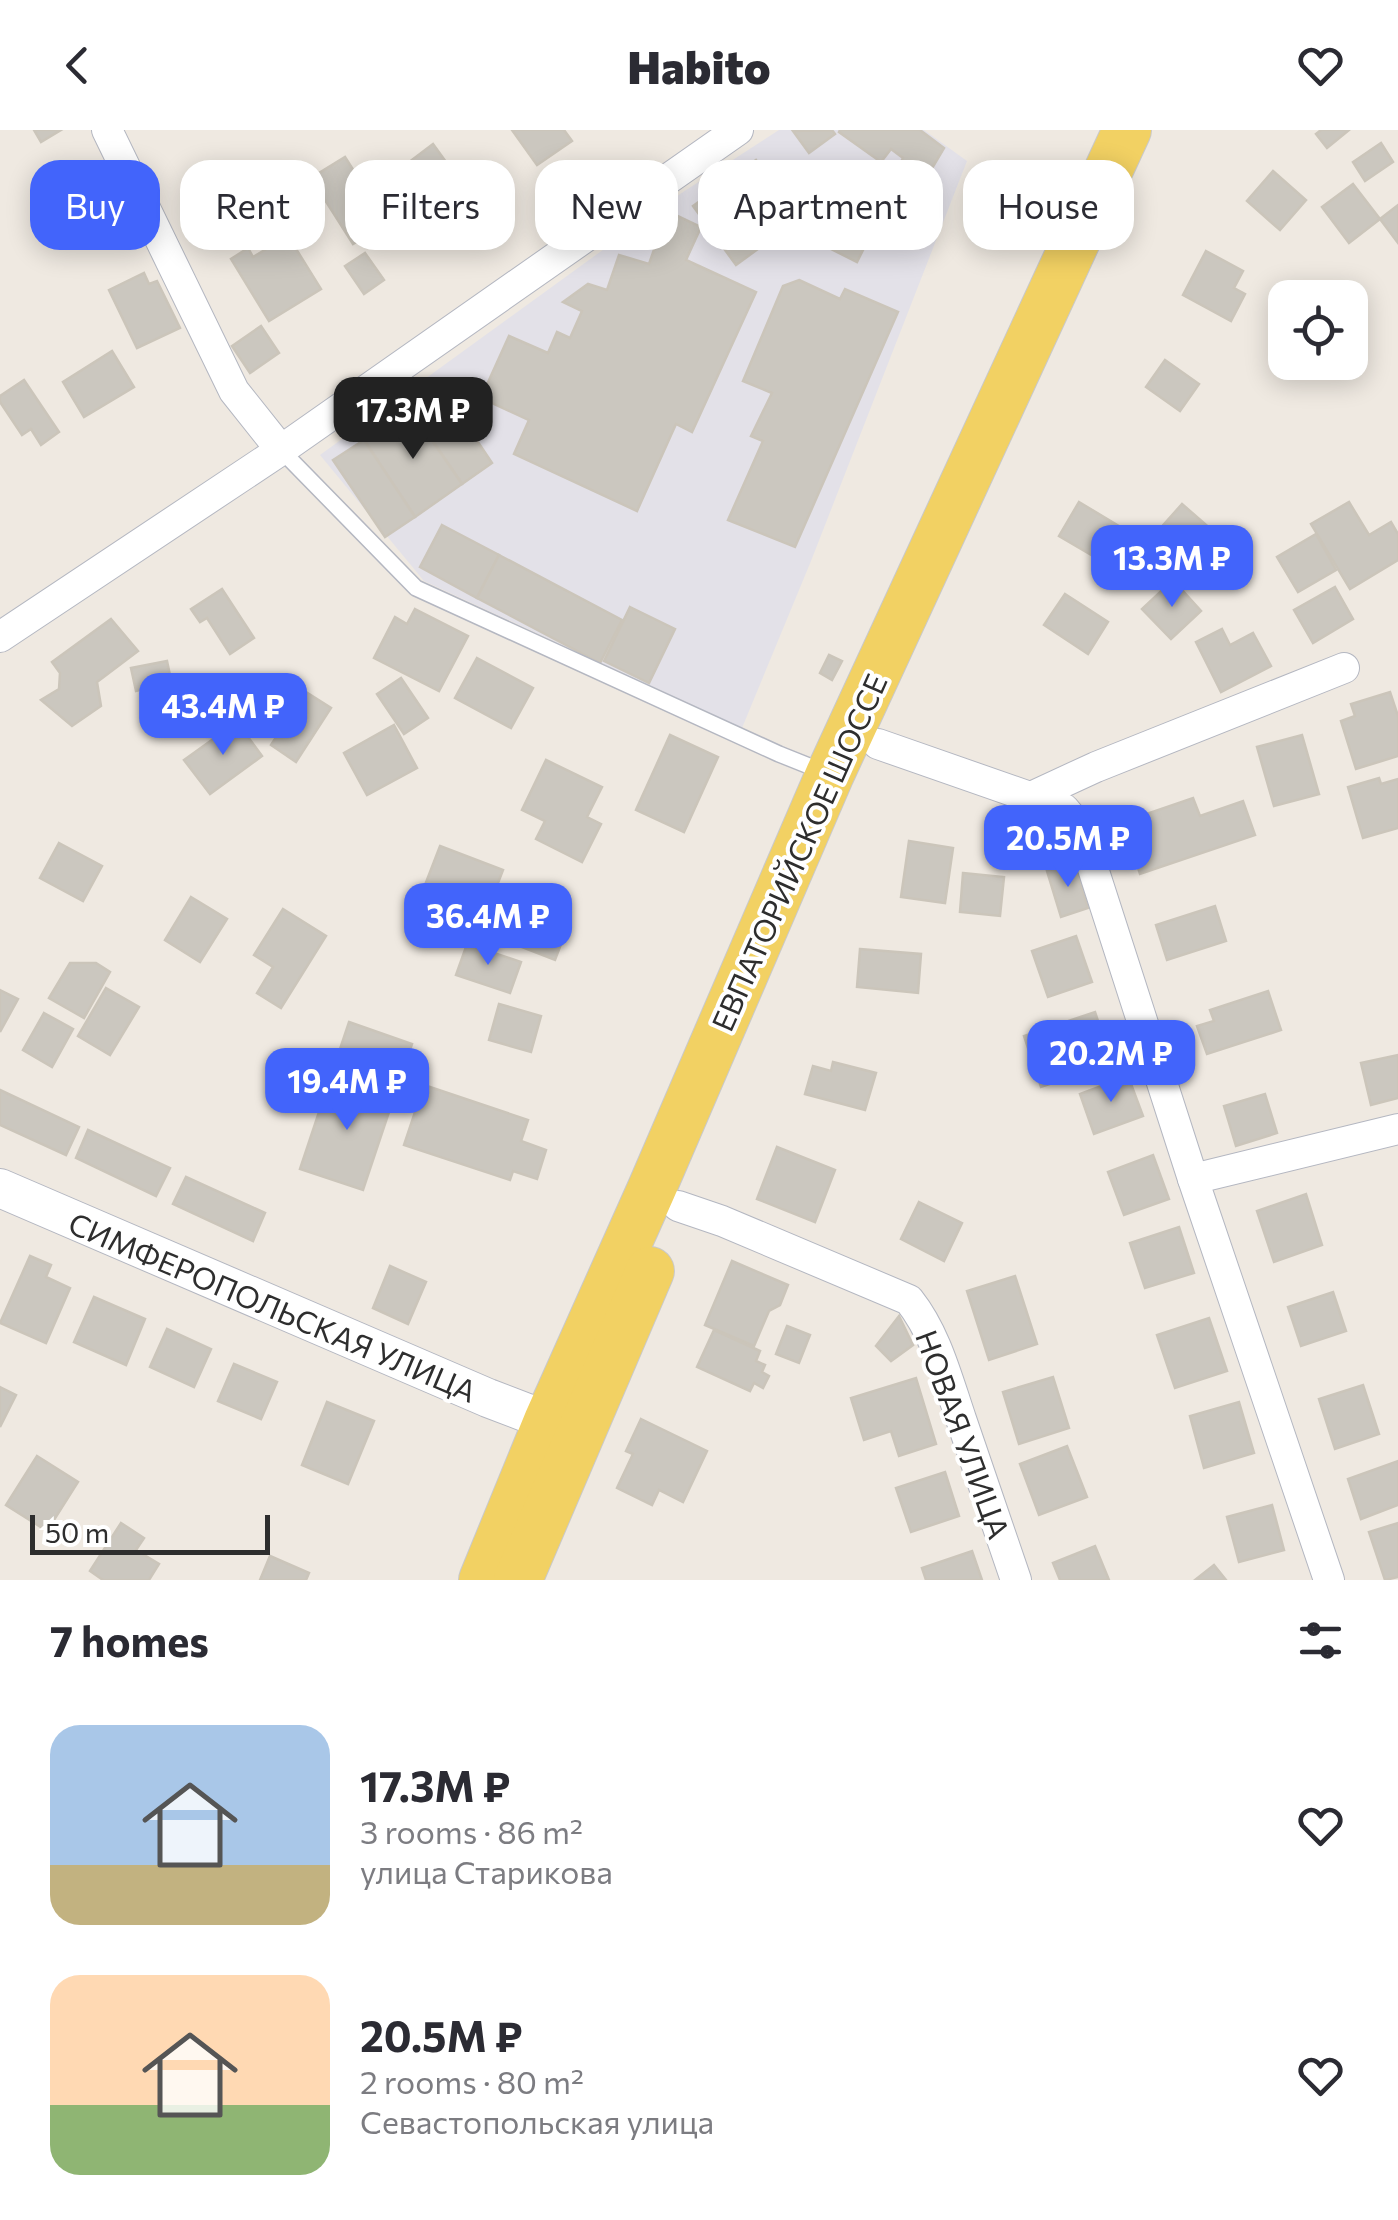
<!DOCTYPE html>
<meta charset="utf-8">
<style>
body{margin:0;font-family:Commissioner,sans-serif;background:#f7f7f7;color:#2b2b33;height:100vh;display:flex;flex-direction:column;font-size:38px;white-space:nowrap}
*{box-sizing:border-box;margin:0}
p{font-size:32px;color:#7c7c81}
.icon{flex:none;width:55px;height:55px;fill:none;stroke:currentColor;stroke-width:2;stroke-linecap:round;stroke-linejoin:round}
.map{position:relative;height:1450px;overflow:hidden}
.details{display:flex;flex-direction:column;background:#fff;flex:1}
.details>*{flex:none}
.hud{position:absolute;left:30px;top:30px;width:1340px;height:90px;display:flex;gap:20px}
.buttons{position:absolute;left:1268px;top:150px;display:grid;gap:20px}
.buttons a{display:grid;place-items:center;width:100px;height:100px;border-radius:20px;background:#fff;box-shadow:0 5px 25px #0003;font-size:50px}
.scale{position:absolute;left:30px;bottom:25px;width:240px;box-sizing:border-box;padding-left:10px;border:5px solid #2e2e2e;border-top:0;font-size:28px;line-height:35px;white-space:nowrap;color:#2e2e2e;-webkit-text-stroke:8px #fff;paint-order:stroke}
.price{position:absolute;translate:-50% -85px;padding:0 22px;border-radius:20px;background:#4264fb;color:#fff;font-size:32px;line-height:65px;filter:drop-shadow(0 2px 5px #0008)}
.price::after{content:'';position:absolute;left:50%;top:60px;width:30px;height:22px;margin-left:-15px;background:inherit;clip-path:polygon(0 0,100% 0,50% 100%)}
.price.on{background:#222;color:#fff}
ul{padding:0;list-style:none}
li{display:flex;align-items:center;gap:30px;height:250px;padding:0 50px}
li span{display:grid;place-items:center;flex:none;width:280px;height:200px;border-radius:30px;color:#555}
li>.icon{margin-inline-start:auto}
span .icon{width:120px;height:120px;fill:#fffc;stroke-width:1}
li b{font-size:42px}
h2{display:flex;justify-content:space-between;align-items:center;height:120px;padding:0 50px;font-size:42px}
.pill{padding:0 35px;border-radius:30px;background:#fff;box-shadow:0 5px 25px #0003;font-size:35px;line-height:90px}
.pill.on{background:#4264fb;color:#fff}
header{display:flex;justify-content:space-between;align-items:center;height:130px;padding:0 50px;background:#fff;font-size:45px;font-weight:800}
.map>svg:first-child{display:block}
.industrial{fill:#e3e1e8}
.building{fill:#cbc7bf;stroke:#cbc5ba;stroke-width:2.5}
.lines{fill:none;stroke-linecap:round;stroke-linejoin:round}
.service-casing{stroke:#b4b7c1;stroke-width:18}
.minor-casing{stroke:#b4b7c1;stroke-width:32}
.tertiary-casing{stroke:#b4b7c1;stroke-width:40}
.primary-casing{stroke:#c9c9c9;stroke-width:50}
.service{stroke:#fff;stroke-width:15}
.minor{stroke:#fff;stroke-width:30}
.tertiary{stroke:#fff;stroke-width:38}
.primary{stroke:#f2d163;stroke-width:48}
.labels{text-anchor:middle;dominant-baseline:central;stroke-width:8;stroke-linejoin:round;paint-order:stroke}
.street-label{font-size:30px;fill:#2e2e2e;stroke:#fff}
</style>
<header><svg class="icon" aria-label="back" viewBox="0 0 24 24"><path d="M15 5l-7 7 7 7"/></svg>Habito<svg class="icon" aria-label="heart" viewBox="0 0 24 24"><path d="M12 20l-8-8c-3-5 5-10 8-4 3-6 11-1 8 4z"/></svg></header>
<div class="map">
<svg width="1398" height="1450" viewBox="0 0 1398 1450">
<rect width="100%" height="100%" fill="#efe9e1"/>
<path class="industrial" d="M779 0H924L967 31 811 431 742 598 424 451 320 325 680 64Z"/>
<g class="building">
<path d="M34 0H61L41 12Z"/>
<path d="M512 0H564L572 11 537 35Z"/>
<path d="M832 0 835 4 809 23 793 1Z"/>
<path d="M840 0H920L944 18 918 62 893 46 903 28 891 19 881 32 839 2Z"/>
<path d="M1321 0H1349L1327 18 1316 4Z"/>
<path d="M1381 13 1393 32 1365 51 1353 32Z"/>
<path d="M433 14 459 50 425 74 400 39Z"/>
<path d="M345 27 387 93 353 114 311 48Z"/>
<path d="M756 30 786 71 749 98 762 116 736 135 693 76Z"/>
<path d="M1273 41 1306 70 1280 100 1247 71Z"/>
<path d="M102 44 119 84 66 108 48 69Z"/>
<path d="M1353 54 1380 89 1349 113 1322 77Z"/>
<path d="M832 67 878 90 857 132 811 109Z"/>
<path d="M1398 75V113L1380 89Z"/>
<path d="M667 81 701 97 686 130 756 162 692 302 676 294 637 381 514 324 529 290 481 268 509 206 548 223 557 202 570 208 582 181 563 172 588 154 607 160 619 125 649 134 656 114 634 107Z"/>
<path d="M288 106 321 159 269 191 231 129 248 118 253 127Z"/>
<path d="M1206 121 1243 141 1234 158 1245 164 1231 191 1183 165Z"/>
<path d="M365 123 384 150 364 164 345 136Z"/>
<path d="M144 143 149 154 157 151 180 198 137 218 109 160Z"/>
<path d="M799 150 840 169 845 159 898 182 795 417 728 390 763 311 751 306 772 263 743 251 783 156Z"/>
<path d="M261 196 279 223 250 243 232 216Z"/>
<path d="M112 221 134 257 84 287 63 252Z"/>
<path d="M1165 230 1199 254 1180 281 1146 257Z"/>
<path d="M24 250 59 302 41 315 31 299 22 305 0 272V266Z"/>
<path d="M441 257 492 333 462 354 410 278Z"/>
<path d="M410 278 462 354 415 387 364 310Z"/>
<path d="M364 310 415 387 385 407 333 330Z"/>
<path d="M1079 372 1132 404 1112 437 1059 406Z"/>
<path d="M1349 372 1369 405 1391 392 1398 404V430L1350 459 1311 394Z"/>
<path d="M1182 374 1212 400 1170 445 1142 419Z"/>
<path d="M442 395 499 425 477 468 420 437Z"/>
<path d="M1316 404 1336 440 1298 462 1277 427Z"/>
<path d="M499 425 622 490 600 533 477 468Z"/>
<path d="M1173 450 1201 481 1171 509 1142 479Z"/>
<path d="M1335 457 1353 489 1313 513 1294 480Z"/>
<path d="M222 459 254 508 230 524 207 488 200 492 191 479Z"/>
<path d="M1065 464 1108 492 1088 524 1044 495Z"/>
<path d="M630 477 675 499 649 553 604 531Z"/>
<path d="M415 479 468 506 439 561 374 528 395 487 407 494Z"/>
<path d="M111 489 138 521 97 552 101 576 72 596 41 570 59 559 60 543 52 532Z"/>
<path d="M1222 499 1230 515 1253 503 1271 536 1221 562 1196 512Z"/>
<path d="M829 525 842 531 832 550 820 543Z"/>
<path d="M477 528 533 558 511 598 455 568Z"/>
<path d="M167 531 177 578 152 583 147 558 136 561 131 538Z"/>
<path d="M401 548 428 588 404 604 377 564Z"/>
<path d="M306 562 331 578 296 632 271 615Z"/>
<path d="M1390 562 1398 586V626L1356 639 1341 591 1355 586 1351 574Z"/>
<path d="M237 592 262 626 210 664 184 630Z"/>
<path d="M394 595 417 638 367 665 344 623Z"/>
<path d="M670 605 718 627 684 702 636 680Z"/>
<path d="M1302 605 1319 664 1274 676 1257 617Z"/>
<path d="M546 630 602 657 587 687 601 694 582 732 536 709 545 691 522 680Z"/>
<path d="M1379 648 1381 654 1398 649V698L1363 708 1348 657Z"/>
<path d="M1193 668 1200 686 1243 671 1255 705 1140 744 1123 692Z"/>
<path d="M909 711 953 718 945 773 901 767Z"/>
<path d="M59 713 102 736 83 771 40 748Z"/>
<path d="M440 716 503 740 483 792 420 768Z"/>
<path d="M1074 732 1088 778 1061 787 1047 741Z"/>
<path d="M963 743 1004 747 1000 786 960 782Z"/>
<path d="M191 767 227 789 200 832 165 810Z"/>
<path d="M497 774 566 801 555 830 486 803Z"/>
<path d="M1215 776 1226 811 1167 830 1156 795Z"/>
<path d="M283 779 326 806 281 878 257 863 273 837 254 825Z"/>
<path d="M1076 806 1092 852 1048 867 1032 821Z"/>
<path d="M467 814 521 832 510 863 456 845Z"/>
<path d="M860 819 921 824 918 863 857 857Z"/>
<path d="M70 833H96L110 842 84 888 49 868Z"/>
<path d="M106 858 139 877 110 925 78 906Z"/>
<path d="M0 860 18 869 0 902Z"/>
<path d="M1268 861 1281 900 1207 924 1197 896 1214 891 1210 880Z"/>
<path d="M499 874 541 886 531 922 489 910Z"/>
<path d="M1095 882 1112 933 1041 957 1024 906Z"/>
<path d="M44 883 73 899 52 937 23 920Z"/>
<path d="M349 892 412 914 394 967 331 946Z"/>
<path d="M1398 925V968L1371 975 1361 933Z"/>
<path d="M833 932 876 943 865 980 805 964 813 936 831 941Z"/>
<path d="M331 946 394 967 363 1060 300 1039Z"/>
<path d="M1128 946 1143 986 1094 1004 1080 964Z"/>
<path d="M424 955 528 990 521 1011 546 1020 537 1049 513 1041 510 1050 404 1015Z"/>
<path d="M0 960 79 997 66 1025 0 995Z"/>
<path d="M1265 964 1277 1003 1236 1016 1224 976Z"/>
<path d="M88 1000 170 1038 156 1066 76 1028Z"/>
<path d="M777 1017 835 1040 815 1092 757 1069Z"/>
<path d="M1153 1025 1169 1069 1124 1085 1108 1042Z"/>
<path d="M186 1047 265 1083 253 1111 173 1074Z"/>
<path d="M1306 1064 1322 1115 1274 1132 1257 1081Z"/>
<path d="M919 1072 962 1093 944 1131 901 1109Z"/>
<path d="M1179 1097 1194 1143 1145 1158 1130 1113Z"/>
<path d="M30 1126 51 1135 46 1147 70 1158 46 1213 0 1193Z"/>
<path d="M732 1131 788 1155 780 1175 769 1181 754 1216 705 1195Z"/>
<path d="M390 1136 426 1152 408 1194 373 1178Z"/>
<path d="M1015 1146 1037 1214 989 1230 967 1161Z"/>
<path d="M1333 1162 1346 1201 1301 1216 1288 1177Z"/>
<path d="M94 1167 145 1189 126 1235 74 1212Z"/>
<path d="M899 1186 913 1215 891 1231 876 1216Z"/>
<path d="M1209 1188 1227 1241 1175 1258 1157 1205Z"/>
<path d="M787 1196 810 1205 799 1233 776 1224Z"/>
<path d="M167 1199 211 1219 194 1257 150 1237Z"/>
<path d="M714 1200 760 1221 756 1231 765 1235 762 1242 769 1246 763 1258 754 1253 750 1261 697 1237Z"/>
<path d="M234 1234 277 1252 261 1289 218 1271Z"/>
<path d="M1053 1247 1069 1298 1019 1314 1003 1262Z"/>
<path d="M916 1248 936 1314 899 1326 891 1301 864 1310 851 1268Z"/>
<path d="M1363 1255 1379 1304 1335 1319 1319 1269Z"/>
<path d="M0 1257 16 1265 0 1297Z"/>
<path d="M327 1272 374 1291 348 1354 302 1335Z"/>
<path d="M1239 1272 1254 1323 1204 1338 1190 1286Z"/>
<path d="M641 1289 707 1321 683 1372 659 1360 652 1375 617 1358 633 1324 626 1321Z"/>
<path d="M1067 1316 1087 1367 1039 1385 1020 1334Z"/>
<path d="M37 1326 78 1352 47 1401 6 1375Z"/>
<path d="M1398 1331V1375L1361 1389 1348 1349Z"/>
<path d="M945 1342 959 1386 911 1402 896 1358Z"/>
<path d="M1272 1375 1284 1420 1239 1432 1227 1387Z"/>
<path d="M121 1393 144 1408 136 1420 159 1434 149 1450H103L90 1441Z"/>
<path d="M1398 1393V1447L1385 1450 1369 1402Z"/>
<path d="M1095 1416 1109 1450H1060L1053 1433Z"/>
<path d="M972 1421 982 1450H926L922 1438Z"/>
<path d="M270 1426 309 1443 306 1450H260Z"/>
<path d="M1214 1435 1226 1450H1195Z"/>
</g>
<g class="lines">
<g class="service-casing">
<path id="service" d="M281 320 416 458 779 624 824 642"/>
</g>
<g class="minor-casing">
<g id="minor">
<path d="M107 0 234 261 281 320"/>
<path d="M0 507 281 320 738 0"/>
<path d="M878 614 1064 679 1080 698 1193 1049 1329 1450"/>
<path d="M1031 667 1096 637 1344 538"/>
<path d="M1193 1049 1398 999"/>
<path d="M678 1076 722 1091 909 1170C936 1204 947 1248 961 1289 979 1343 998 1396 1016 1450"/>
</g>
</g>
<g class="tertiary-casing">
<path id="tertiary" d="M0 1058 488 1268 548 1291"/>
</g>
<g class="primary-casing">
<g id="primary">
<path d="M483 1450 548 1291 652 1058 830 644 1127 0"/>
<path d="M518 1450 650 1141"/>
</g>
</g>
<use href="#service" class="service"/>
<use href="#minor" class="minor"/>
<use href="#tertiary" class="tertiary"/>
<use href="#primary" class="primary"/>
</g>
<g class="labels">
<g class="street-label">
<text transform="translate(798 722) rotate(-66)">ЕВПАТОРИЙСКОЕ ШОССЕ</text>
<text transform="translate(273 1176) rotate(23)">СИМФЕРОПОЛЬСКАЯ УЛИЦА</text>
<text transform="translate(964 1304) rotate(70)">НОВАЯ УЛИЦА</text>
</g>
</g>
</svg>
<div class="buttons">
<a><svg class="icon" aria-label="locate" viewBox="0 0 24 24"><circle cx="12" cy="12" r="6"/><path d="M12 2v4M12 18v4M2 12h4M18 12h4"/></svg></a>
</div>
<div class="scale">50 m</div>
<b class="price on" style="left:413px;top:332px">17.3M ₽</b>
<b class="price" style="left:1172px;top:480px">13.3M ₽</b>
<b class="price" style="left:223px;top:628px">43.4M ₽</b>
<b class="price" style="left:1068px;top:760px">20.5M ₽</b>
<b class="price" style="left:488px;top:838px">36.4M ₽</b>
<b class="price" style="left:1111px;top:975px">20.2M ₽</b>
<b class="price" style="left:347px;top:1003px">19.4M ₽</b>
<div class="hud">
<a class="pill on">Buy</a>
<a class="pill">Rent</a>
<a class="pill">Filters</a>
<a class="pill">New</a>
<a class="pill">Apartment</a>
<a class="pill">House</a>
</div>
</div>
<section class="details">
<h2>7 homes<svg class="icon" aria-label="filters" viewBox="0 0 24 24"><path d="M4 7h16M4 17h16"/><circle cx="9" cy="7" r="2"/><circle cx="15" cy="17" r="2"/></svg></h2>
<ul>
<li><span style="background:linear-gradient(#a9c7e8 70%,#c2b280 0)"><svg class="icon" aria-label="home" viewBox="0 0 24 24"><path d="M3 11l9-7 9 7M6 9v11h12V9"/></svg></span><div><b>17.3M ₽</b><p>3 rooms · 86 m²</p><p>улица Старикова</p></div><svg class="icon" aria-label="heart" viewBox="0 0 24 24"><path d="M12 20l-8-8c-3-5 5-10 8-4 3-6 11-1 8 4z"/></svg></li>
<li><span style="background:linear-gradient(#ffd9b3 65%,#8fb573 0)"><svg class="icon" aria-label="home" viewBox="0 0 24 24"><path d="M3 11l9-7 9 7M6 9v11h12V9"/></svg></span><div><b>20.5M ₽</b><p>2 rooms · 80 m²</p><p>Севастопольская улица</p></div><svg class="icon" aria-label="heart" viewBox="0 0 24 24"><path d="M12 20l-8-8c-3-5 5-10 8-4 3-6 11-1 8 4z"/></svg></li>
</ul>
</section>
